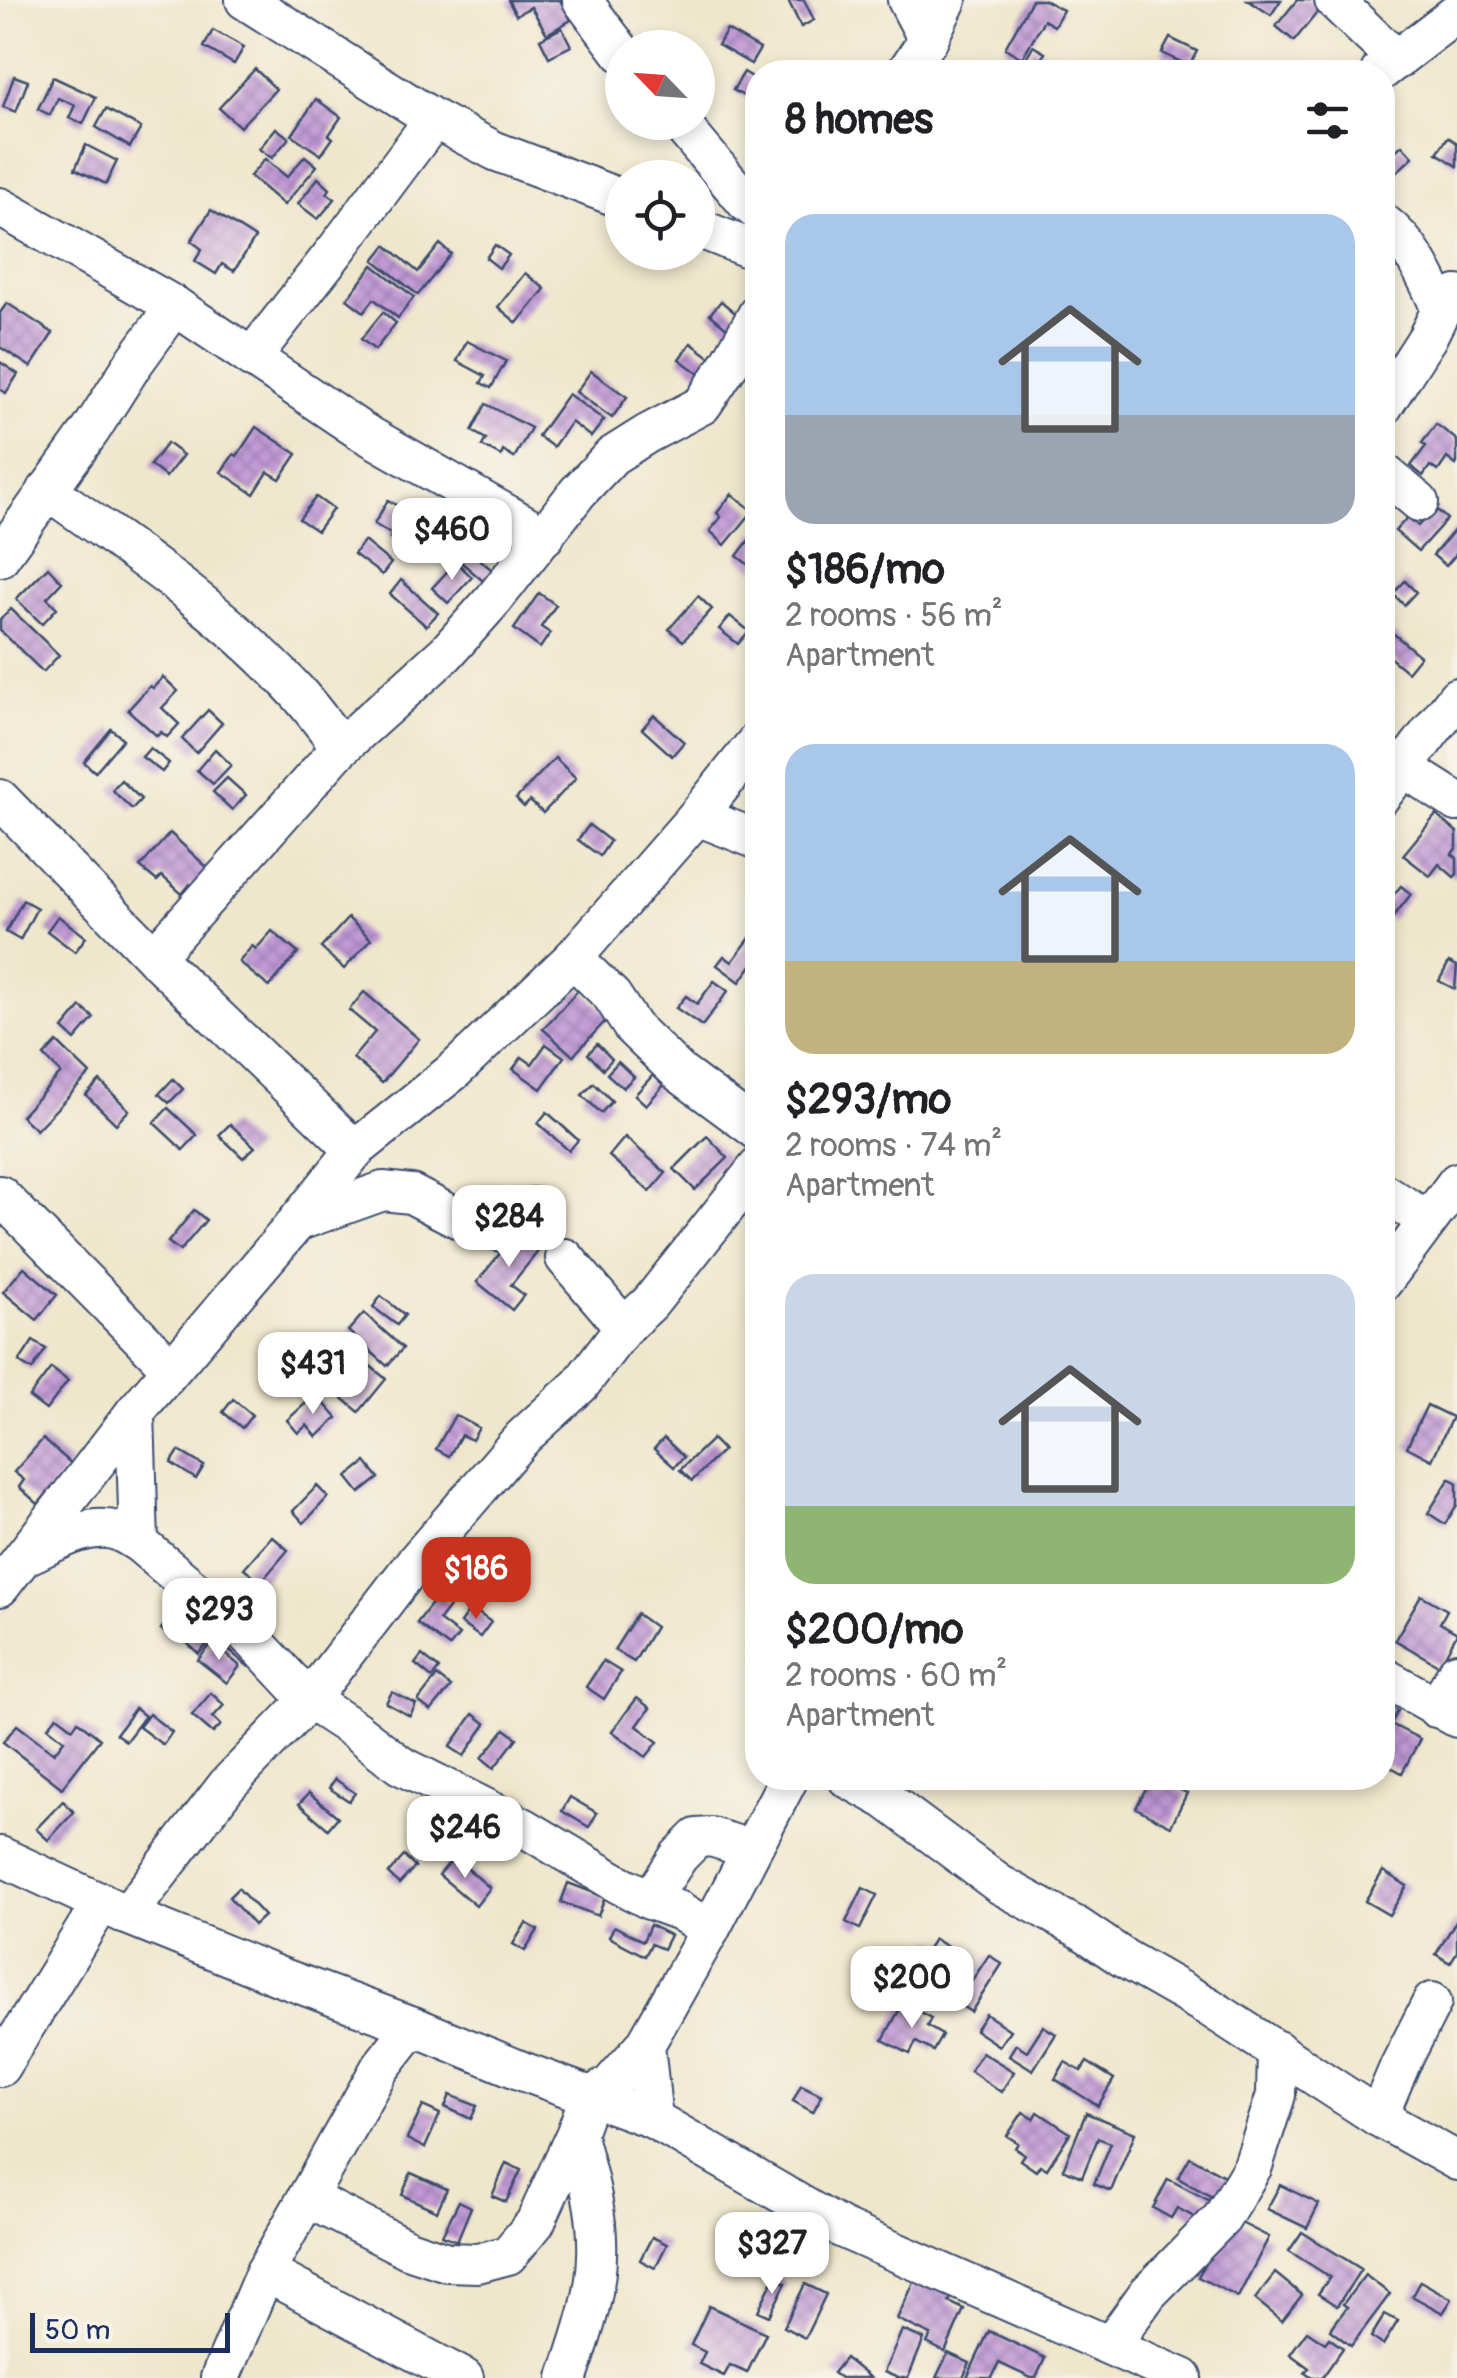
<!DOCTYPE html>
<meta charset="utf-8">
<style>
body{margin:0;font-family:Pangolin,sans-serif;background:#f2f2f2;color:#202124;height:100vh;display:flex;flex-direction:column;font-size:38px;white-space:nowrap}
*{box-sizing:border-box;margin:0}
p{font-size:32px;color:#757577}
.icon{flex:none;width:55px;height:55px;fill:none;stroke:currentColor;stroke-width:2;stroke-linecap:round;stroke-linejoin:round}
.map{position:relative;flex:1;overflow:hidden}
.drawer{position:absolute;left:745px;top:60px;width:650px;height:1730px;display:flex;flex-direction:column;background:#fff;border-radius:40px;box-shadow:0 5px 15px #0003}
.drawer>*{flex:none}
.needle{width:65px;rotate:295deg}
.fabs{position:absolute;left:605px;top:30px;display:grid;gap:20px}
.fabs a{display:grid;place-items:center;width:110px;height:110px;border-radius:50%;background:#fff;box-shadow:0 5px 15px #0003;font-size:50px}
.scale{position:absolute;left:30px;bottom:25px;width:200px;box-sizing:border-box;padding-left:10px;border:5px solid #1b2f5e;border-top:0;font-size:28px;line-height:35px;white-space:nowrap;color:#1b2f5e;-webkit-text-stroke:8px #f7f3e8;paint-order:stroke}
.price{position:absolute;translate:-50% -85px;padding:0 22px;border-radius:20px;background:#fff;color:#222;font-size:32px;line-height:65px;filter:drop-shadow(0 2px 5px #0008)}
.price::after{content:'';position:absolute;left:50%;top:60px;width:30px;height:22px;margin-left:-15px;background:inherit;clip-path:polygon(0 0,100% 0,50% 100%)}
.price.current{background:#c8321e;color:#fff}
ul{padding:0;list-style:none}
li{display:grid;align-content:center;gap:20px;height:530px;padding:0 40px}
li span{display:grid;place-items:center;height:310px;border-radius:30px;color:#555}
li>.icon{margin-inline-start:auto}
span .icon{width:180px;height:180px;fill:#fffc;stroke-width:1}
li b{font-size:42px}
h2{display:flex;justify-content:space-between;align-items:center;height:120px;padding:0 40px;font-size:42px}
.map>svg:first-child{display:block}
.building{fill:url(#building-cross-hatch)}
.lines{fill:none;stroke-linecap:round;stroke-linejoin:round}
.minor-casing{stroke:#3b4b6e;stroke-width:42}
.minor{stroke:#fff;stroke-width:38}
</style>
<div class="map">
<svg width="1457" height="2378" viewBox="0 0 1457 2378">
<defs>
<pattern id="building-cross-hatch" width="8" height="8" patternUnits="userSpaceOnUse" patternTransform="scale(2.5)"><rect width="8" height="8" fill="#c29ad6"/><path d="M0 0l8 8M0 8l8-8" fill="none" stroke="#9d7eb1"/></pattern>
</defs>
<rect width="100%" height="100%" fill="#f7f3e8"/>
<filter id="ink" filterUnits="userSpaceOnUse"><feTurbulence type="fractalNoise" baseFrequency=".01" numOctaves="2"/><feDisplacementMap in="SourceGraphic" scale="20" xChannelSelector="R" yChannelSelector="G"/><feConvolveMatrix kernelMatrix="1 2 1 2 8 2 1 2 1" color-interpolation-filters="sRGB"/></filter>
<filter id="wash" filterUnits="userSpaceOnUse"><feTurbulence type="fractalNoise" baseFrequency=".0048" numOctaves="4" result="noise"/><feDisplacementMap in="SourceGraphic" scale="40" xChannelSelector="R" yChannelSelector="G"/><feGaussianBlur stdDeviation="2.25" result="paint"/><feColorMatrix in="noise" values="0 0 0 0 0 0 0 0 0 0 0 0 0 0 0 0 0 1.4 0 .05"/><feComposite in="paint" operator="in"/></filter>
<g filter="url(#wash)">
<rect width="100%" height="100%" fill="#efe7cc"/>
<g id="blocks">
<g class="building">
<path d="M508 0H560L571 20 547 34 531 7 516 15Z"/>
<path d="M788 0H804L814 20 801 27Z"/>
<path d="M1032 0H1044L1063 10 1054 26 1044 20 1022 58 1005 48Z"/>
<path d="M1248 0H1281L1271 15Z"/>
<path d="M1297 0H1321L1325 3 1294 41 1276 26Z"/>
<path d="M562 28 571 46 549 57 540 39Z"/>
<path d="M213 30 244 47 234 64 204 47Z"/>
<path d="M727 30 760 49 751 64 718 45Z"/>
<path d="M1170 38 1197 51 1189 66 1162 53Z"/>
<path d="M1033 46 1045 53 1034 72H1027L1020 68Z"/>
<path d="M255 69 276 89 240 127 219 108Z"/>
<path d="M744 72 757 80 747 98 733 90Z"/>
<path d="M14 76 28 81 16 112 3 107Z"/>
<path d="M53 77 96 97 83 124 69 118 75 105 58 98 50 115 38 109Z"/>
<path d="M316 99 341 117 329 135 333 138 321 155 292 135Z"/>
<path d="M106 109 141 128 130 147 96 127Z"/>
<path d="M276 128 289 138 272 158 259 149Z"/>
<path d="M1448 137 1457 143V166L1437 153Z"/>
<path d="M86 145 117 161 106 184 75 169Z"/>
<path d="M1402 145 1413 157 1387 181 1382 176V163Z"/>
<path d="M305 156 317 166 284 205 250 176 265 159 287 177Z"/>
<path d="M318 178 330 189 327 193 335 199 318 219 298 204Z"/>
<path d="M211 210 255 238 234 271 222 264 216 274 195 261 202 249 191 241Z"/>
<path d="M440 244 451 254 418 295 374 260 386 245 418 272Z"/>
<path d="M495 245 509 255 499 268 486 258Z"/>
<path d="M373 265 414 297 398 318 374 299 364 312 347 299Z"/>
<path d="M525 273 545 289 517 323 498 307Z"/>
<path d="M721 301 746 322 735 335 710 314Z"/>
<path d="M7 303 53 333 31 367 0 347V313Z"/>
<path d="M383 312 396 323 375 350 361 339Z"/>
<path d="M467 341 506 361 491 388 481 383 485 376 457 361Z"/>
<path d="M691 343 719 364 707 380 679 359Z"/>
<path d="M0 362 18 374 6 393 0 389Z"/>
<path d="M591 371 627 397 612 418 576 392Z"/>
<path d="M568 394 604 420 591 437 571 422 553 447 538 436Z"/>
<path d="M486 404 531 428 514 458 503 451 501 456 482 446 486 439 472 431Z"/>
<path d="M1436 424 1457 440V463L1456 465 1447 458 1438 471 1430 466 1423 476 1411 466 1426 446 1422 443Z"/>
<path d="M256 427 297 454 280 479 268 472 254 494 221 472 234 454 237 456Z"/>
<path d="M167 443 183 455 166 477 150 465Z"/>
<path d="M732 494 753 511 725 545 710 531 721 517 717 513Z"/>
<path d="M316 497 333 509 317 531 299 519Z"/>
<path d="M388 500 434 528 417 554 390 538 391 534 374 524Z"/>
<path d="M1435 508 1447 519 1418 551 1395 531 1408 517 1418 526Z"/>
<path d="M1457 527V553L1446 566 1433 555Z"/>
<path d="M758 528V565L754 569 737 556Z"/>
<path d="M364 541 391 563 382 575 354 554Z"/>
<path d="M470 551 492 570 483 581 461 562Z"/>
<path d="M456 562 472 577 448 603 432 588Z"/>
<path d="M48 567 62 582 47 598 57 608 42 624 16 599Z"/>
<path d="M401 580 438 613 426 626 390 594Z"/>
<path d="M1405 581 1416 592 1404 605 1393 594Z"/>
<path d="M539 593 556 605 541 627 550 633 540 648 514 629Z"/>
<path d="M698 596 712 609 683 641 669 629Z"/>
<path d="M11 609 59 655 43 672 0 630V619Z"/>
<path d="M730 616 749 631 738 644 719 629Z"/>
<path d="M1382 624 1420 656 1407 672 1382 651Z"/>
<path d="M163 677 178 691 162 708 179 724 167 737 161 732 157 736 128 710 150 686 153 688Z"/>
<path d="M208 710 222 723 196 753 182 739Z"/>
<path d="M654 715 684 742 672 756 642 729Z"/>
<path d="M111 729 123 739 95 772 84 762Z"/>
<path d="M150 748 169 763 162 772 142 757Z"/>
<path d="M215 749 231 765 213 784 197 770Z"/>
<path d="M555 758 576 778 543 813 530 801 524 807 516 799Z"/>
<path d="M227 778 246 795 232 810 213 792Z"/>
<path d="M121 780 141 799 132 809 112 790Z"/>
<path d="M1436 815 1457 832V847L1452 854 1457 858V874L1454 877 1439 864 1430 876 1403 855Z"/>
<path d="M589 825 610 841 600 856 578 840Z"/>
<path d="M170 833 210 870 194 888 190 884 182 894 162 876 157 881 140 867Z"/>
<path d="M1401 886 1411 894 1391 920 1382 913V908Z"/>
<path d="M23 900 37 908 20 940 6 932Z"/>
<path d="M58 916 86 937 75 952 47 931Z"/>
<path d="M348 918 371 939 344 969 321 948Z"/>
<path d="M272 931 298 953 269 987 239 962 252 946 256 949Z"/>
<path d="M750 938 758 944V957L740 982 717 965 724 956 732 962Z"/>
<path d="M1449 962 1457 966 1455 989 1439 981Z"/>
<path d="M714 981 728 991 702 1026 676 1008 686 996 697 1004Z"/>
<path d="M580 988 610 1016 573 1056 543 1029Z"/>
<path d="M364 992 419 1039 382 1083 353 1058 375 1032 349 1010Z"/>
<path d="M81 1007 94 1018 75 1040 63 1029Z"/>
<path d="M57 1042 90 1074 36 1130 21 1116 61 1073 44 1056Z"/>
<path d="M546 1044 564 1057 541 1089 513 1069 522 1057 532 1064Z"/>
<path d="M597 1044 612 1059 603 1069 588 1054Z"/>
<path d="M618 1062 634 1077 623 1088 607 1074Z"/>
<path d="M653 1075 664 1085 646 1105 635 1095Z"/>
<path d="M173 1079 183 1089 169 1103 159 1094Z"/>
<path d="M100 1081 129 1110 116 1124 86 1095Z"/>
<path d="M594 1083 612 1101 601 1113 582 1095Z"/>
<path d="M168 1108 197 1135 183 1150 154 1123Z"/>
<path d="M547 1112 578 1140 569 1151 538 1123Z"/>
<path d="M230 1124 255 1147 243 1158 219 1135Z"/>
<path d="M707 1136 728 1158 695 1190 674 1169Z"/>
<path d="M625 1137 666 1173 650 1192 609 1156Z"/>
<path d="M194 1210 206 1220 180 1251 168 1242Z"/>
<path d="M518 1231 540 1249 511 1285 524 1295 512 1310 477 1282Z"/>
<path d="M24 1267 57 1295 37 1320 3 1292Z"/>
<path d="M381 1296 405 1315 397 1325 373 1307Z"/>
<path d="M364 1313 403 1348 387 1366 348 1331Z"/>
<path d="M33 1341 46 1349 32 1370 19 1362Z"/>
<path d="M350 1349 386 1379 359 1412 338 1394 350 1380 335 1367Z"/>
<path d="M51 1368 68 1381 46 1410 29 1397Z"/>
<path d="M316 1394 337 1418 317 1437 307 1425 298 1433 287 1420Z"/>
<path d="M233 1399 252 1415 242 1428 223 1412Z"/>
<path d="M1427 1405 1452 1417 1432 1460 1407 1447Z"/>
<path d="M455 1415 479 1428 472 1440 461 1435 449 1456 436 1449Z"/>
<path d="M664 1438 684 1457 674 1467 654 1449Z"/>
<path d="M43 1439 72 1464 38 1504 19 1487 24 1480 14 1472Z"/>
<path d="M712 1439 723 1450 692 1481 680 1470Z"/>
<path d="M179 1451 204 1466 196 1479 171 1463Z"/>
<path d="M366 1462 379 1478 360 1493 347 1477Z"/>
<path d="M1450 1478 1457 1483V1505L1445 1524 1428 1513Z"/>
<path d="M317 1486 328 1497 304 1523 293 1511Z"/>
<path d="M272 1536 288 1550 261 1582 244 1568Z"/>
<path d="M189 1594 201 1603 172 1639 161 1629Z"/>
<path d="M439 1594 452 1603 439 1620 459 1635 449 1647 417 1623Z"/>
<path d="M1421 1595 1447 1610 1440 1623 1457 1633 1440 1666 1395 1640Z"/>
<path d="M471 1608 491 1622 480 1637 460 1623Z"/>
<path d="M212 1612 260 1653 249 1667 213 1637 199 1654 186 1642Z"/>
<path d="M637 1614 655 1627 634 1662 614 1650Z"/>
<path d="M212 1643 240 1666 227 1683 198 1660Z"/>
<path d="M422 1655 439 1669 432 1678 415 1664Z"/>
<path d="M603 1661 621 1672 604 1699 586 1687Z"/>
<path d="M437 1676 451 1687 431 1711 418 1701Z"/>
<path d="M392 1692 416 1704 410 1716 386 1703Z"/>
<path d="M211 1693 224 1705 213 1717 221 1725 213 1733 192 1715Z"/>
<path d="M637 1698 650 1708 637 1726 658 1742 646 1757 612 1731Z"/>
<path d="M1382 1702 1398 1711 1391 1724 1420 1739 1402 1773 1382 1762Z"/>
<path d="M135 1708 145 1716 126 1741 116 1734Z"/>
<path d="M149 1714 172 1732 163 1745 139 1727Z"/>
<path d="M473 1714 486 1724 464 1756 450 1747Z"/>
<path d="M57 1716 73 1728 78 1721 100 1739 62 1788 3 1742 17 1725 54 1753 64 1740 48 1727Z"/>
<path d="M505 1729 517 1738 494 1768 482 1758Z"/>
<path d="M1151 1778H1156L1187 1793 1171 1826 1136 1808Z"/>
<path d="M335 1779 355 1793 349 1801 329 1788Z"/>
<path d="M309 1793 338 1817 328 1829 299 1804Z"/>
<path d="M570 1797 597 1813 589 1827 562 1811Z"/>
<path d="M63 1801 74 1812 48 1840 36 1829Z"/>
<path d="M404 1856 415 1867 399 1884 388 1874Z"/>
<path d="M454 1857 490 1888 476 1906 439 1875Z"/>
<path d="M1383 1871 1407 1886 1389 1915 1365 1901Z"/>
<path d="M568 1883 605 1897 598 1916 561 1902Z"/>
<path d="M238 1888 264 1916 254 1925 229 1897Z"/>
<path d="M863 1888 877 1895 860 1929 846 1922Z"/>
<path d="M1457 1919V1952L1450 1963 1436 1954Z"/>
<path d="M526 1923 538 1930 525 1951 513 1944Z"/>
<path d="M650 1925 670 1935 663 1949 651 1944 645 1956 609 1937 614 1926 643 1941Z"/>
<path d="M934 1939 949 1948 936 1968 967 1988 989 1955 1002 1964 971 2012 912 1974Z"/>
<path d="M903 2003 931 2018 927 2026 942 2035 933 2051 916 2042 910 2054 883 2040Z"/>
<path d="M986 2014 1010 2030 999 2046 975 2030Z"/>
<path d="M1043 2026 1056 2034 1033 2070 1009 2055 1016 2044 1027 2051Z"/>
<path d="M982 2052 1014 2072 1001 2092 970 2071Z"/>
<path d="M1065 2062 1081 2071 1087 2062 1114 2079 1098 2106 1055 2079Z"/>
<path d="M801 2085 822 2095 813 2112 793 2101Z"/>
<path d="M450 2095 477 2106 471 2119 445 2107Z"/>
<path d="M423 2106 440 2114 425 2148 407 2139Z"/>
<path d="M1023 2112 1034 2119 1038 2112 1070 2133 1047 2169 1040 2165 1036 2171 1020 2160 1024 2154 1015 2148 1018 2143 1007 2136Z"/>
<path d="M1086 2113 1135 2133 1111 2191 1094 2184 1111 2143 1098 2138 1082 2177 1063 2169Z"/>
<path d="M1190 2157 1235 2182 1223 2203 1178 2178Z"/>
<path d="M506 2163 521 2170 506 2202 492 2196Z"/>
<path d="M411 2173 447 2189 437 2211 402 2195Z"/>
<path d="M1168 2179 1212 2202 1202 2221 1177 2208 1171 2218 1153 2208Z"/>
<path d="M1280 2185 1319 2204 1307 2228 1267 2209Z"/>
<path d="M459 2201 471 2207 457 2241 442 2235Z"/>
<path d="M1229 2217 1269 2237 1238 2297 1198 2277Z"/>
<path d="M1302 2232 1361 2269 1337 2306 1318 2294 1330 2277 1289 2251Z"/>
<path d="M652 2237 667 2244 655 2268 640 2260Z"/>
<path d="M1275 2273 1302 2295 1282 2321 1255 2299Z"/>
<path d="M1365 2275 1390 2294 1351 2346 1330 2330 1347 2307 1343 2304Z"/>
<path d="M774 2278 786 2283 769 2316 758 2311Z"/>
<path d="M916 2278 952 2295 949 2302 964 2309 945 2352 927 2343 931 2335 897 2319Z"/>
<path d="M1420 2281 1452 2299 1443 2313 1412 2296Z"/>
<path d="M805 2284 826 2294 805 2338 784 2327Z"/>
<path d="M709 2306 766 2333 747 2373 730 2365 724 2376 699 2364 705 2352 691 2345Z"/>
<path d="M1385 2314 1398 2321 1383 2345 1371 2337Z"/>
<path d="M902 2330 924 2339 908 2378H898L884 2372Z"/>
<path d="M989 2331 1045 2358 1036 2378H1031L999 2363 992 2378H967Z"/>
<path d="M1307 2331 1325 2343 1329 2338 1343 2348 1322 2378H1312L1305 2373 1309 2368 1290 2354Z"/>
<path d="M948 2353 970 2363 963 2378H936Z"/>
<path d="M845 2358 870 2378H840L833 2373Z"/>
</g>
</g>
</g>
<g filter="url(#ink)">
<use href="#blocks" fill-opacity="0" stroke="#3b4b6e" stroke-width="2.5"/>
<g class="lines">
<g class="minor-casing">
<g id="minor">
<path d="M245 0 434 119 495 151 622 199"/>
<path d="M582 0 622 53"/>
<path d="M907 0 928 40"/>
<path d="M1334 0 1397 60"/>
<path d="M906 72 928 40 947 0"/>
<path d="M1380 72 1457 13"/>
<path d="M679 122 746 202 758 212"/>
<path d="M0 207 175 306 361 431 545 536"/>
<path d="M1382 222C1411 243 1428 279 1441 310"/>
<path d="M698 228 758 252"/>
<path d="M251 358 336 250 434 119"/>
<path d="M1382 408 1427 338 1441 310 1457 295"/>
<path d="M1382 471 1419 502"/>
<path d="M47 490C135 552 225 613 298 693 313 710 327 729 341 747"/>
<path d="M0 557 91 430 133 364 175 306"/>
<path d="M1383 755 1457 802"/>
<path d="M1382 795 1457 697"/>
<path d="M0 799 154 957 355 1150"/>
<path d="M697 816 758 840"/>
<path d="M154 957 339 749 446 653 494 599 578 492 612 456 647 434 702 405 730 363 758 313"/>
<path d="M573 958 612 996 633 1028 681 1074 758 1131"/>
<path d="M1382 1192 1427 1220"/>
<path d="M0 1195 171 1368"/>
<path d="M299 1221 383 1191 411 1194 461 1220 501 1232 517 1224 533 1207"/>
<path d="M565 1258 624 1327"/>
<path d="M1382 1283 1457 1182"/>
<path d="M135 1412 139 1543 253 1640 309 1700 355 1730 400 1765 525 1828 617 1883 650 1900 680 1911 710 1930"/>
<path d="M30 1554C56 1542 88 1522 117 1531 125 1534 132 1539 139 1543"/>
<path d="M0 1587 135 1412 297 1222 355 1150 455 1070 573 958 697 816 758 740"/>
<path d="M1382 1676 1457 1718"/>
<path d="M1436 1708 1457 1672"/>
<path d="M847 1778 885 1799 999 1884 1079 1928 1125 1959 1209 2007 1378 2117 1457 2161"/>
<path d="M0 1856 127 1915 278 1976 413 2026 522 2071 653 2119 841 2228 1183 2378"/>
<path d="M650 1900 679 1856 697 1838 711 1837 750 1849"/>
<path d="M127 1915 227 1785 309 1700 412 1566 523 1437 580 1385 624 1327 650 1303 758 1167"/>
<path d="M0 2067 102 1902"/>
<path d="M1378 2117 1400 2065 1432 2002"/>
<path d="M653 2119 645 2045 710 1930 789 1778"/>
<path d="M307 2198 408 2249 447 2262 478 2263 508 2255 535 2223 576 2133 589 2097 610 2085 645 2045"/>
<path d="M265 2272 464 2378"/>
<path d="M1111 2345 1148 2293 1222 2218 1253 2166 1276 2095 1277 2050"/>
<path d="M220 2378 265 2272 380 2068 413 2026"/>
<path d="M568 2378C581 2338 596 2298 597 2256 599 2214 587 2173 576 2133"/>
</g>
</g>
<use href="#minor" class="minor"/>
</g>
</g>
</svg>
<div class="fabs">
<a><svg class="needle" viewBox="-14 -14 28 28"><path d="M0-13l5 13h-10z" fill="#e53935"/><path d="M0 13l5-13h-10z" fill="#757577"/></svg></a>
<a><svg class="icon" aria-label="locate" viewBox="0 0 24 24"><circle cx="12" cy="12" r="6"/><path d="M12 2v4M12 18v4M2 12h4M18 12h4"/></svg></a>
</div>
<div class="scale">50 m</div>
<b class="price" style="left:452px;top:583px">$460</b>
<b class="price" style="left:509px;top:1270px">$284</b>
<b class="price" style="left:313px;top:1417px">$431</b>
<b class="price current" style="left:476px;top:1622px">$186</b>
<b class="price" style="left:219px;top:1663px">$293</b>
<b class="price" style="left:465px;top:1881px">$246</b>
<b class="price" style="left:912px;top:2031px">$200</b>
<b class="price" style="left:772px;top:2297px">$327</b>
<section class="drawer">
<h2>8 homes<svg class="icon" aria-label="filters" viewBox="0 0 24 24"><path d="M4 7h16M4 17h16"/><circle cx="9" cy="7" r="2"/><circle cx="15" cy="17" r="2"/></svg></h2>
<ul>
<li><span style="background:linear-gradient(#a9c7e8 65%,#9aa5b1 0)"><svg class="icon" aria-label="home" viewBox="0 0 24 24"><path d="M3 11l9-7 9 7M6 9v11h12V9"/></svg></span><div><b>$186/mo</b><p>2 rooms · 56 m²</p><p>Apartment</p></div></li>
<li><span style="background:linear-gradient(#a9c7e8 70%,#c2b280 0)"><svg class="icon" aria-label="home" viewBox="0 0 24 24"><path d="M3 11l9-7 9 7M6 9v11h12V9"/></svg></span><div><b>$293/mo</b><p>2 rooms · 74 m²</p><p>Apartment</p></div></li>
<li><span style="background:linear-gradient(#c9d6e8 75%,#8fb573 0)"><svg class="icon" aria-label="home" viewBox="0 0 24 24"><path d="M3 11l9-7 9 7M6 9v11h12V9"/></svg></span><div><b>$200/mo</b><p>2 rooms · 60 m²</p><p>Apartment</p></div></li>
</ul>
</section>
</div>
